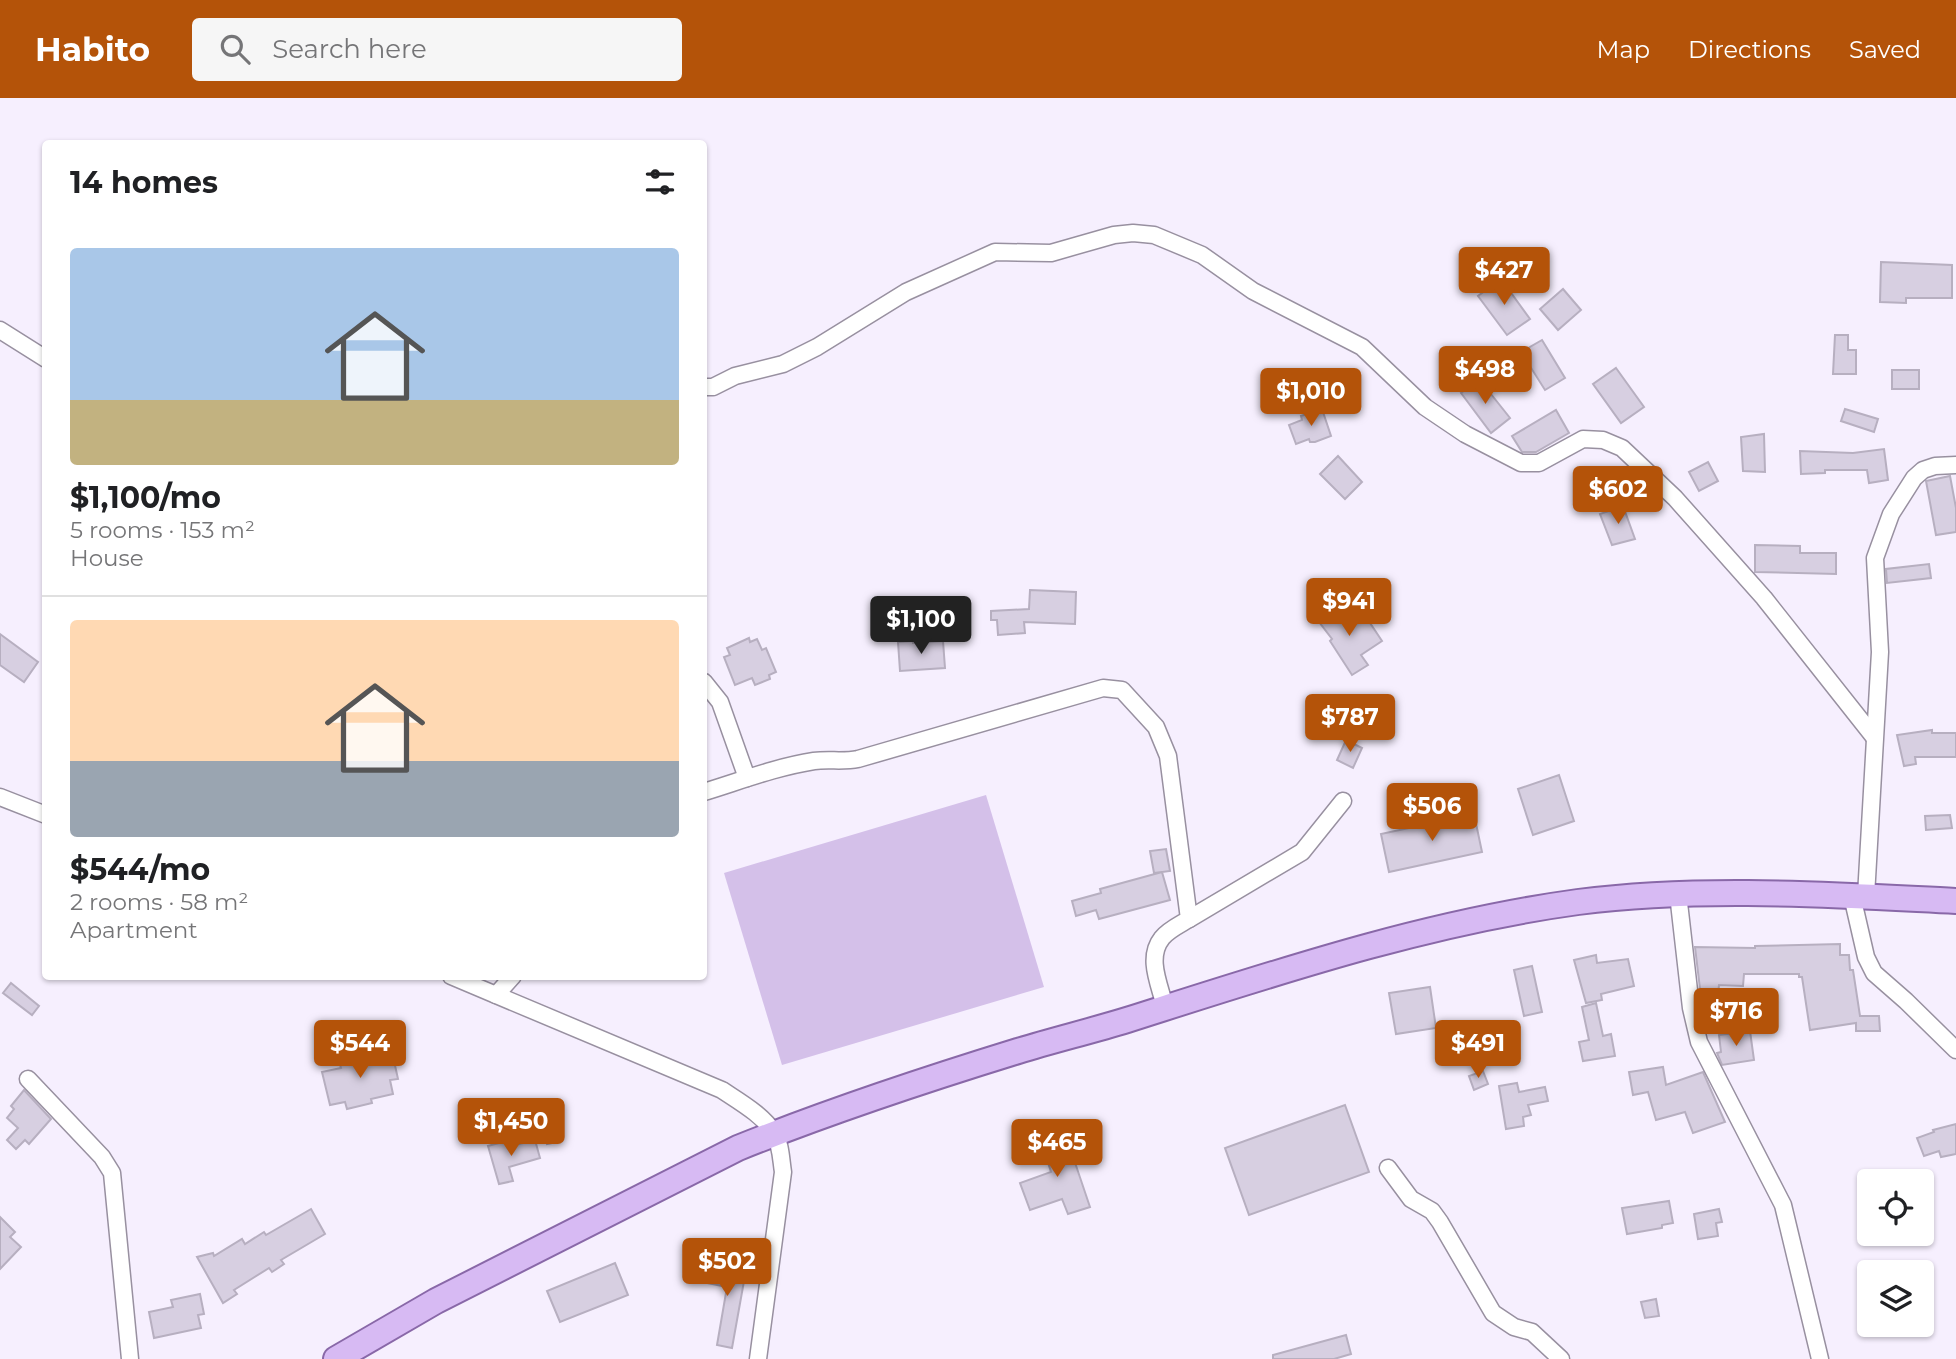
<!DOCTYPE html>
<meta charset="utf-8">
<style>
body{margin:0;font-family:Montserrat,sans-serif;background:#f6f6f6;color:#202124;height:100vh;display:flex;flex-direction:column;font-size:26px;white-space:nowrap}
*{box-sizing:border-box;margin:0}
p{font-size:23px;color:#757577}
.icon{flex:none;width:38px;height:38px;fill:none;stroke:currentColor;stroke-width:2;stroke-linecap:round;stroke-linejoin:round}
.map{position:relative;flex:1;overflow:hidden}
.panel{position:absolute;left:42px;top:42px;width:665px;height:840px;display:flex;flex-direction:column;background:#fff;border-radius:7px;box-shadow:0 2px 5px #0004}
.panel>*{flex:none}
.controls{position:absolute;left:1857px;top:1071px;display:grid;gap:14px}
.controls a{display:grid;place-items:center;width:77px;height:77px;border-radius:7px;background:#fff;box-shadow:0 2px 5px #0004;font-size:35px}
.price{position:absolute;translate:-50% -60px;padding:0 16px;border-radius:7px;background:#b45309;color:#fff;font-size:23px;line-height:46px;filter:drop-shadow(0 2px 4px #0008)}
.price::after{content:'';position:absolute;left:50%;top:42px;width:21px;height:16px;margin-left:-10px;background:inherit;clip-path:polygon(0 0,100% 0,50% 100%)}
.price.selected{background:#222;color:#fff}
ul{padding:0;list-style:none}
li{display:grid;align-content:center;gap:14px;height:371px;padding:0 28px}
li+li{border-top:2px solid #e0e0e0}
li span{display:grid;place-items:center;height:217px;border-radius:7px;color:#555}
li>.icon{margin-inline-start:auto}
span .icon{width:126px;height:126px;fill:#fffc;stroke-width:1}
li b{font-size:30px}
h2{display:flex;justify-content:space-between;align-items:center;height:84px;padding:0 28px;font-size:30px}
header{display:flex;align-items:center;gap:42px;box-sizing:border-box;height:98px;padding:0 35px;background:#b45309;color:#fff}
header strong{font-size:33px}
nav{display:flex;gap:38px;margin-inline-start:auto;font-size:24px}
.search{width:490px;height:63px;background:#f6f6f6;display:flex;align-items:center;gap:18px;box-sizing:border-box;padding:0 24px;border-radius:7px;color:#757577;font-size:26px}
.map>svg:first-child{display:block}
.green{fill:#d4c0e9}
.building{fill:#d7cfe1;stroke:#b7afc0;stroke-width:2}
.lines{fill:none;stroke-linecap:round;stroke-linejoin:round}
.street-casing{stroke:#9890a0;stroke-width:19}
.primary-casing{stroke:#8968a8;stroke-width:28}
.street{stroke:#fff;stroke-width:16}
.primary{stroke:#d7baf3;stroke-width:24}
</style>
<header>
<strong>Habito</strong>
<div class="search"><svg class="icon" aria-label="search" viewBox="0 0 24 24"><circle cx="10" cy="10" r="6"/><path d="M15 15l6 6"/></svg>Search here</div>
<nav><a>Map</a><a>Directions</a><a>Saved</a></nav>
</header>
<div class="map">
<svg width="1956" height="1261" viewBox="0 0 1956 1261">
<rect width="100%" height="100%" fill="#f6effe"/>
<path class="green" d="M986 697 1044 889 782 967 724 775Z"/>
<g class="building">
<path d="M1881 164 1952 167V200H1906V205L1880 204Z"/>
<path d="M1501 181 1530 221 1507 237 1478 198Z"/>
<path d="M1563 191 1581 212 1558 232 1540 211Z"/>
<path d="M1835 237H1848V252H1856V276H1833Z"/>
<path d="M1542 242 1565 280 1545 292 1521 254Z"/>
<path d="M1616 270 1644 309 1621 325 1593 286Z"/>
<rect x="1892" y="272" width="27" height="19"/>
<path d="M1479 281 1510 320 1491 335 1461 295Z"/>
<path d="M1322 311 1331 338 1315 344H1310L1309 341 1296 346 1289 327 1302 322 1301 318Z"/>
<path d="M1845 311 1878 321 1874 334 1841 323Z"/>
<path d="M1556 312 1569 335 1536 354H1522L1512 338Z"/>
<path d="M1764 336 1765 374 1743 373 1741 339Z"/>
<path d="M1884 351 1888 382 1869 385 1867 372H1825V375L1801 376 1800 353 1853 355Z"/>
<path d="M1338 358 1362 384 1345 401 1320 376Z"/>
<path d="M1708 364 1718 383 1699 393 1689 374Z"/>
<path d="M1950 378 1956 410V434L1936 437 1926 383Z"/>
<path d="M1623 408 1635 441 1612 447 1600 416Z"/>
<path d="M1755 447 1800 448V455H1836V476L1755 474Z"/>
<path d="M1929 466 1931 480 1887 485 1886 471Z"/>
<path d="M1030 492 1076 494 1075 526 1024 524 1025 535 998 537 997 522H991V513L1029 511Z"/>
<path d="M1334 507 1350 530 1366 519 1382 543 1361 557 1368 567 1352 577 1330 543 1332 541 1316 520Z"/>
<path d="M0 536 38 564 24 584 0 567Z"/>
<path d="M749 540 750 544 757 541 762 552 766 550 776 574 769 577 770 581 755 587 752 580 735 587 724 559 730 557 727 550Z"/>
<path d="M913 543V545L943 543 945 570 900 573 898 544Z"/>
<path d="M1932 632V635H1956V659H1915L1916 666 1904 668 1897 637Z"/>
<path d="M1346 642 1362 650 1353 670 1337 662Z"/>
<path d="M1559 677 1574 723 1533 737 1518 691Z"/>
<path d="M1474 716 1482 754 1389 774 1381 736Z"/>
<path d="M1950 717 1952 730 1926 732 1925 718Z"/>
<path d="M1166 751 1170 773 1162 774 1170 802 1099 821 1096 812 1076 818 1072 803 1101 795 1100 791 1162 774 1154 775 1150 753Z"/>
<path d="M1840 846V857H1849L1850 872H1853L1860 918H1879L1880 933H1856V925L1810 932 1802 879H1799V876H1744L1743 888 1719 887 1718 897 1701 899 1695 849 1755 850V848Z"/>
<path d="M1596 857 1597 865 1628 861 1634 888 1601 896 1602 902 1586 905 1574 862Z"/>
<path d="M1532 868 1542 914 1524 918 1514 872Z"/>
<path d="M11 885 39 908 32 917 3 895Z"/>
<path d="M1430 889 1436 930 1396 936 1389 895Z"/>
<path d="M1596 905 1603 938 1611 936 1615 958 1583 963 1579 944 1589 942 1582 909Z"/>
<path d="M1750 933 1754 962 1722 967 1717 955 1721 954 1719 937Z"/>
<path d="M392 954 398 981 390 982 393 996 371 1001 372 1005 347 1011 345 1004 330 1007 322 974 341 970 338 960 359 956 360 961Z"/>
<path d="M1663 969 1666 987 1703 974 1725 1024 1693 1035 1685 1014 1656 1022 1648 994 1633 997 1629 974Z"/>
<path d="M1483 973 1488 986 1474 992 1469 978Z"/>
<path d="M1517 985 1519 994 1545 989 1548 1003 1528 1007 1531 1017 1523 1019 1524 1028 1506 1031 1499 988Z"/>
<path d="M24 992 51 1021 29 1046 25 1042 16 1051 7 1042 18 1030 7 1020 14 1011 11 1008Z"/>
<path d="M1345 1007 1369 1074 1249 1117 1225 1050Z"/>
<path d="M1956 1026V1056L1941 1059 1939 1053 1924 1058 1917 1040 1934 1034 1933 1032Z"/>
<path d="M559 1031 562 1043 547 1046 544 1034Z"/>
<path d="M1065 1035 1090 1109 1068 1116 1062 1101 1030 1112 1020 1085 1051 1074 1041 1043Z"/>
<path d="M535 1042 540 1060 509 1069 513 1083 499 1086 488 1048 506 1043 507 1049Z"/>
<path d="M1669 1103 1673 1125 1662 1127V1130L1627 1136 1622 1110Z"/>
<path d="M311 1111 325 1136 281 1162 284 1166 272 1174 269 1170 234 1192 237 1196 223 1205 197 1159 213 1155 214 1158 242 1141 245 1146 264 1134 266 1137Z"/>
<path d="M1719 1111 1722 1124 1716 1125 1718 1138 1698 1141 1694 1116Z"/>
<path d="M0 1119 15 1134 10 1139 21 1149 0 1171Z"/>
<path d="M705 1164 746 1172 732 1250 717 1247 727 1189 702 1184Z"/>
<path d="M615 1165 628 1197 560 1224 547 1193Z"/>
<path d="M200 1196 204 1216 198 1217 201 1230 154 1240 149 1214 173 1209 171 1202Z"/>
<path d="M1656 1201 1659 1218 1645 1220 1641 1204Z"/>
<path d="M1346 1237 1351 1256 1334 1261H1273V1257Z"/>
</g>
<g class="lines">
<g class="street-casing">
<g id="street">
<path d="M0 232 46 261"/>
<path d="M704 289H713L735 278 783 266 817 249 906 194 995 154 1051 155 1114 137 1133 135 1154 137 1202 157 1253 193 1362 249 1425 309 1465 336 1521 365H1539L1583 341 1603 342 1622 350 1675 400 1764 500 1874 639"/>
<path d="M704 584 720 604 747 680"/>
<path d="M704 694C740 683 776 669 814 663 829 661 843 664 858 661L1103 590 1122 592 1156 629 1168 658 1189 821C1181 826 1168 832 1162 840 1146 860 1160 887 1165 909"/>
<path d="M0 699 46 717"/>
<path d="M1678 796 1691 910 1699 944 1783 1107 1820 1261"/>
<path d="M1852 798 1866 859 1874 875 1906 903 1956 952"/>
<path d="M1866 798 1880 554 1875 460 1891 416 1914 380 1923 372 1935 368 1956 367"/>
<path d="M1189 821 1302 754 1343 703"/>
<path d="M451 878 722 992C740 1004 763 1017 774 1035 781 1046 781 1062 783 1074L758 1261"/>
<path d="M496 897 513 878"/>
<path d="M28 981 102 1059 112 1075 130 1261"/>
<path d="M1388 1070 1411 1101 1432 1113 1440 1124 1493 1215 1514 1229 1532 1234 1561 1261"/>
</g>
</g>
<g class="primary-casing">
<path id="primary" d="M336 1261 436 1203 738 1050C830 1013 924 982 1018 953 1054 942 1091 933 1127 922 1275 875 1424 825 1578 804 1703 788 1831 797 1956 803"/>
</g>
<use href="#street" class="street"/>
<use href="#primary" class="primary"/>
</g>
</svg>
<div class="controls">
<a><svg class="icon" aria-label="locate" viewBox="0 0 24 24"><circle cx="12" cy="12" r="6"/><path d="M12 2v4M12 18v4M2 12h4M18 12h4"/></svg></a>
<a><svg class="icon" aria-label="layers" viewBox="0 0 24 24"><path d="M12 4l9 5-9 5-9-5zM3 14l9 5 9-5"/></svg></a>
</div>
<b class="price" style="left:1504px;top:209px">$427</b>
<b class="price" style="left:1485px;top:308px">$498</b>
<b class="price" style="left:1311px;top:330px">$1,010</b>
<b class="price" style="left:1618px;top:428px">$602</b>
<b class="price" style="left:1349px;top:540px">$941</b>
<b class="price selected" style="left:921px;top:558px">$1,100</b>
<b class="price" style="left:1350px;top:656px">$787</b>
<b class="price" style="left:1432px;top:745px">$506</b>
<b class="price" style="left:1736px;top:950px">$716</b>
<b class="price" style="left:360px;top:982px">$544</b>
<b class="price" style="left:1478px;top:982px">$491</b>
<b class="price" style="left:511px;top:1060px">$1,450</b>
<b class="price" style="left:1057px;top:1081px">$465</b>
<b class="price" style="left:727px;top:1200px">$502</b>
<section class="panel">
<h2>14 homes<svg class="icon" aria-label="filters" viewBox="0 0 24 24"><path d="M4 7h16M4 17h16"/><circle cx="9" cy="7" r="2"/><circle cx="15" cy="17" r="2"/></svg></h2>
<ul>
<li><span style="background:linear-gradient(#a9c7e8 70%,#c2b280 0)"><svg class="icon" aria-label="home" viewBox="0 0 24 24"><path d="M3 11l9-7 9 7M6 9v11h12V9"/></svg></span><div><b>$1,100/mo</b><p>5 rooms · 153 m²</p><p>House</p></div></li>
<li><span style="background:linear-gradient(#ffd9b3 65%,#9aa5b1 0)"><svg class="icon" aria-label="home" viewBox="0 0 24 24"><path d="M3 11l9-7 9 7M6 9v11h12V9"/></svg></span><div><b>$544/mo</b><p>2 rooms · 58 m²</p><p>Apartment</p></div></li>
</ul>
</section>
</div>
